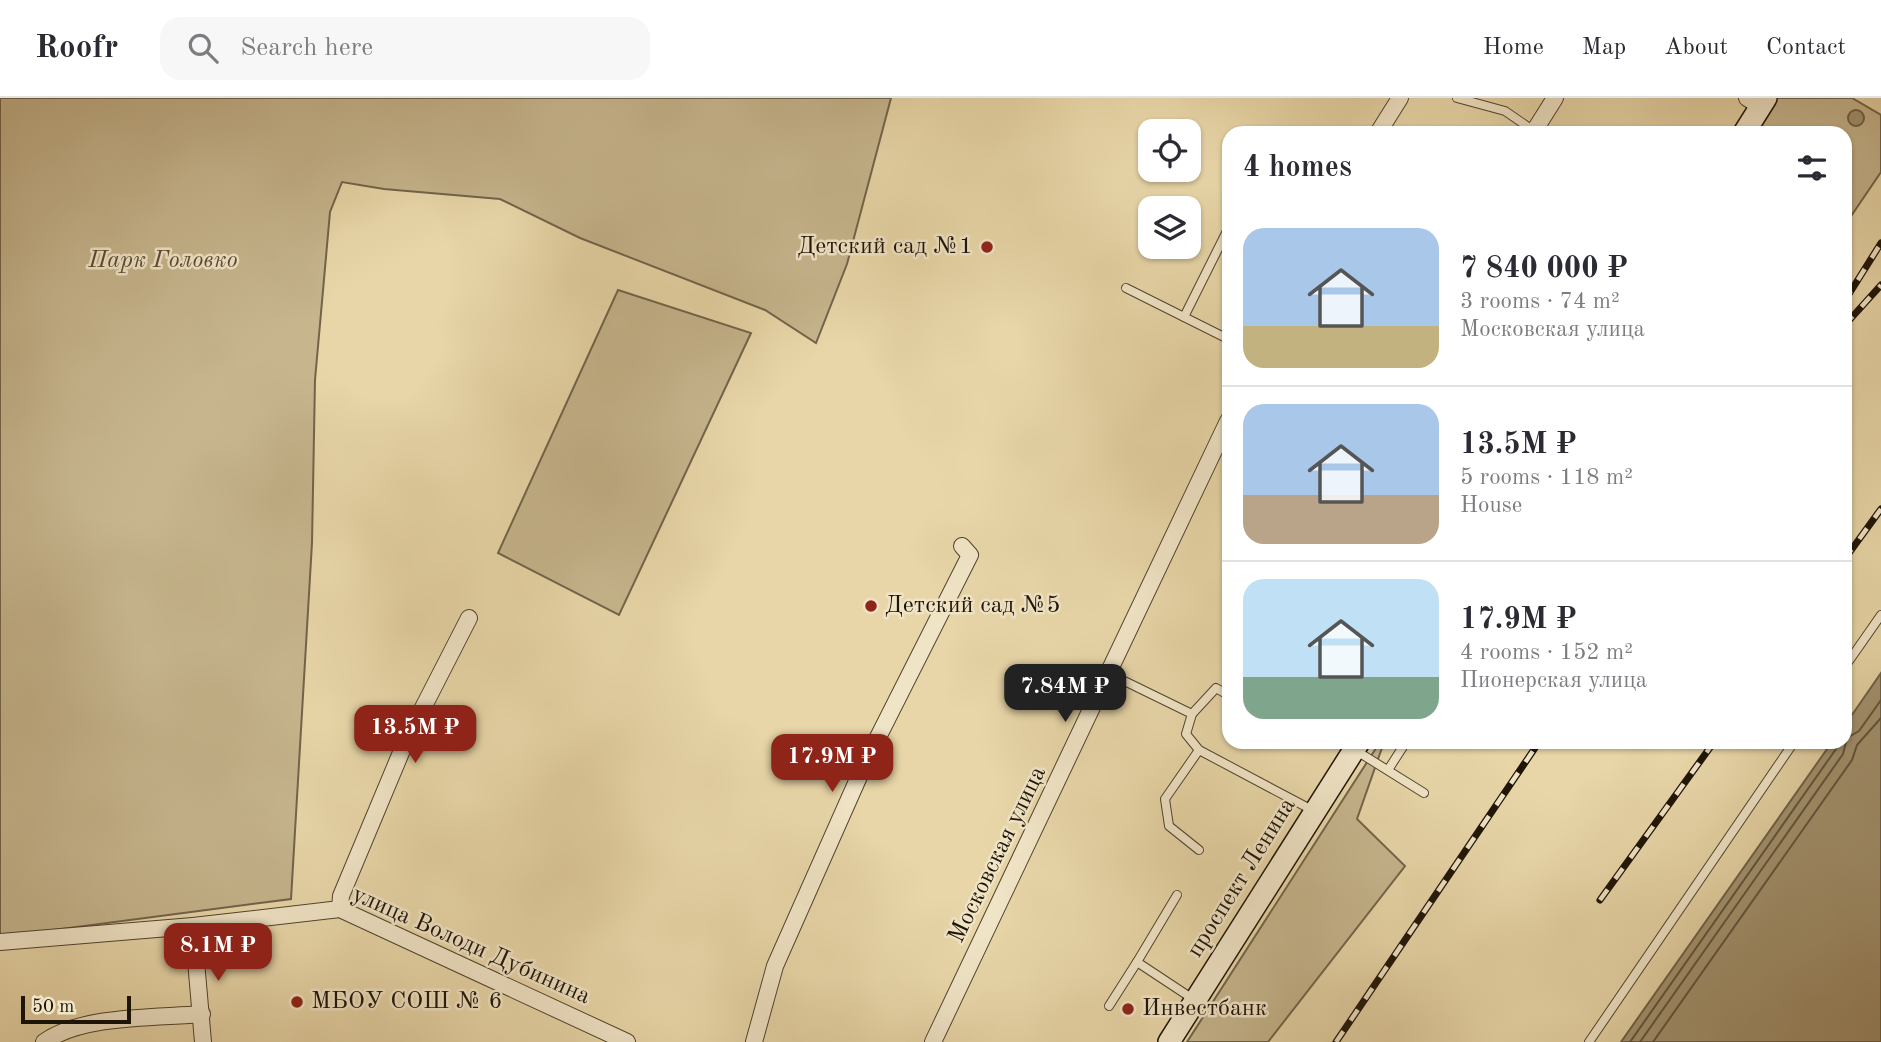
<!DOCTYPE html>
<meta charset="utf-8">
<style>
body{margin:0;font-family:"Old Standard TT",serif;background:#f7f7f7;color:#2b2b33;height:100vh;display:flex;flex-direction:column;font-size:26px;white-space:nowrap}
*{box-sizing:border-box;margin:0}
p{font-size:23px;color:#7c7c81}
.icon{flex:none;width:38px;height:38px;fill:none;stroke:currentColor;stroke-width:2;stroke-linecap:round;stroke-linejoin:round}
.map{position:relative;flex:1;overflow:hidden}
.sheet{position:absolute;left:1222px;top:28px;width:630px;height:623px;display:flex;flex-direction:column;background:#fff;border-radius:21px;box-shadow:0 2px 5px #0004}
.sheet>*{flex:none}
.tools{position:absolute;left:1138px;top:21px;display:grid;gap:14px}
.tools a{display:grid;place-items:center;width:63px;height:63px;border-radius:14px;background:#fff;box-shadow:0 2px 5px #0004;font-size:35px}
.scale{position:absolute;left:21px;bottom:18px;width:110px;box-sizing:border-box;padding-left:7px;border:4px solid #1e1407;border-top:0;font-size:19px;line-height:24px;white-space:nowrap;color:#1e1407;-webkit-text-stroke:5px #f0e4c6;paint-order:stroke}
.price{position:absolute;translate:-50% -60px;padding:0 16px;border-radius:14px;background:#8f2418;color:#fff;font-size:23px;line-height:46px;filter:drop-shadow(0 2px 4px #0008)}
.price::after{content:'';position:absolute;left:50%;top:42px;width:21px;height:16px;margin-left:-10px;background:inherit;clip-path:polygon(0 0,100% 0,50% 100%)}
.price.current{background:#222;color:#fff}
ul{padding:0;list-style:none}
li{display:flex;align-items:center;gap:21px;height:175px;padding:0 21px}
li+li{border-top:2px solid #e1e1e2}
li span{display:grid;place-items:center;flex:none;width:196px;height:140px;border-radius:21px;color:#555}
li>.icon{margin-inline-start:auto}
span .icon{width:84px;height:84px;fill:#fffc;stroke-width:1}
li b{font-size:30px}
h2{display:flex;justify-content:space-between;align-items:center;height:84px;padding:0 21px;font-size:30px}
header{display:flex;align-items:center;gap:42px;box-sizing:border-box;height:98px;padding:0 35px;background:#fff;border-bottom:2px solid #e1e1e2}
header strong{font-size:33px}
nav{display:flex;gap:38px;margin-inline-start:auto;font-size:24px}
.search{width:490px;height:63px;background:#f7f7f7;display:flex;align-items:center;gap:18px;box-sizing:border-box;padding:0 24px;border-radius:21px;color:#7c7c81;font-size:26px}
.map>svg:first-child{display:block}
.green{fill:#c6b58d;stroke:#72644a;stroke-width:2}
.water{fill:#a39471;stroke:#6e6147;stroke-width:2}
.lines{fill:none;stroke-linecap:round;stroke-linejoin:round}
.shore{stroke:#60543c;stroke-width:2}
.lane-casing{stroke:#50442f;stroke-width:10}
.street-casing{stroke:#50442f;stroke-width:18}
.secondary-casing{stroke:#1e1407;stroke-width:24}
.lane{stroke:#f0e4c6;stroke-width:8}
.street{stroke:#f0e4c6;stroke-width:16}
.secondary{stroke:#f0e4c6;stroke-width:21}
.rail-casing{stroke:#1e1407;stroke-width:7}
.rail{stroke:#f0e4c6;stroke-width:4.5;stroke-dasharray:13;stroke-linecap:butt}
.poi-dot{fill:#8f2418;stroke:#f0e4c6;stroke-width:2.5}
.labels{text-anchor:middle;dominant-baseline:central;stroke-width:5;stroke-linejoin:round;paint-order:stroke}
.poi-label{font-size:24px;fill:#1e1407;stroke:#f0e4c6;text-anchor:start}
.park-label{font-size:24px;font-style:italic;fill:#594c36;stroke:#f0e4c6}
.street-label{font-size:24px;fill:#1e1407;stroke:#f0e4c6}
</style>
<header>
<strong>Roofr</strong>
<div class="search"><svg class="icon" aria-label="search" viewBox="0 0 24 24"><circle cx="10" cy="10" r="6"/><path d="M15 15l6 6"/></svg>Search here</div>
<nav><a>Home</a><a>Map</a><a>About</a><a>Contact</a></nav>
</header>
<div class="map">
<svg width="1881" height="944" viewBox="0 0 1881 944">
<rect width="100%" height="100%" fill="#e8d6a8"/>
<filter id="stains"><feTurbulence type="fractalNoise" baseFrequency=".00286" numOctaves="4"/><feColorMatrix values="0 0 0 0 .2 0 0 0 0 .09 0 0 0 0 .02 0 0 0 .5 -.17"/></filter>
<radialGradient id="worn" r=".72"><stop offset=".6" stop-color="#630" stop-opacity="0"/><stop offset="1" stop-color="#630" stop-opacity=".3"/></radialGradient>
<g class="green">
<path d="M0 0H891L847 166 816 245 765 212 580 140 500 101 384 91 342 84 330 114 315 282 312 445 291 801 0 839Z"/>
<path d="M1777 0H1852L1881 17V74L1845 127 1844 35H1754Z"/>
<path d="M618 192 751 235 619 517 498 455Z"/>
<path d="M1380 644H1384L1357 721 1405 768 1268 944H1187Z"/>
</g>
<g class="water">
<circle cx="1856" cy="20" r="8"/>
<path d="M1881 575V944H1621L1832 644H1844L1845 627Z"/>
</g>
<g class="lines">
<g class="shore">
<path d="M1630 944 1836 651 1837 644"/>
<path d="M1640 944 1843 656 1847 640 1859 633 1881 602"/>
<path d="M1653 944 1852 662 1857 647 1881 620"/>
</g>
<g class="lane-casing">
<g id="lane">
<path d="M1457 0 1505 13 1534 33"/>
<path d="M1126 190 1228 241"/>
<path d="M1184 219 1228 131"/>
<path d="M1844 570 1881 517"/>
<path d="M1110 576 1192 616 1216 590 1228 597"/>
<path d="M1192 616 1186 636 1199 652 1314 713"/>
<path d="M1199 652 1165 701 1169 728 1199 752"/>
<path d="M1355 652 1424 695"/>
<path d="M1388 672 1406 644"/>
<path d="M1177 797 1137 864 1193 901"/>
<path d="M1109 908 1137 864"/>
<path d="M1589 944 1794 644"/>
</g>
</g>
<g class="street-casing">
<g id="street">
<path d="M1747 0 1760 8"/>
<path d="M1378 35 1400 0"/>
<path d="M1533 35 1555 0"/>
<path d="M340 811 341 798 405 645 469 520"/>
<path d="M193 828 203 944"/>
<path d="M0 844 193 828 340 811 627 944"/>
<path d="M44 944C82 917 155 920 202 916"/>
<path d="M754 944 775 868 865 665 970 457 962 448"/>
<path d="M933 944 1228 323"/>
</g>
</g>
<g class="secondary-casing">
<g id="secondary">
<path d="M1744 35 1766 0"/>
<path d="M1169 944 1359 644"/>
</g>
</g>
<use href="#lane" class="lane"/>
<use href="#street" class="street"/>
<use href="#secondary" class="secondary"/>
<g class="rail-casing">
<g id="rail">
<path d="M1844 204 1881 145"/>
<path d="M1844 228 1881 187"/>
<path d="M1844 462 1881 411"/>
<path d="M1600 802 1714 644"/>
<path d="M1336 944 1539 644"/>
</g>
</g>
<use href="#rail" class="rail"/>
</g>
<g class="poi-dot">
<circle cx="987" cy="149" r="7"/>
<circle cx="871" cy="508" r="7"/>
<circle cx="297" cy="904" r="7"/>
<circle cx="1128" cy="911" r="7"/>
</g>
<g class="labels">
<g class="poi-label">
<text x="973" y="149" text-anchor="end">Детский сад №1</text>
<text x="885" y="508">Детский сад №5</text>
<text x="311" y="904">МБОУ СОШ № 6</text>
<text x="1142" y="911">Инвестбанк</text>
</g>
<g class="park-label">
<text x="163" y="163">Парк Головко</text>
</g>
<g class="street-label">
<text transform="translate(998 757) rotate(-64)">Московская улица</text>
<text transform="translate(1242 780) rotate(-58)">проспект Ленина</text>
<text transform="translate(471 848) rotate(24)">улица Володи Дубинина</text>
</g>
</g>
<rect width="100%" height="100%" filter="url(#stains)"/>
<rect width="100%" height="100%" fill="url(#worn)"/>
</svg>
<div class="tools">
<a><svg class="icon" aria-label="locate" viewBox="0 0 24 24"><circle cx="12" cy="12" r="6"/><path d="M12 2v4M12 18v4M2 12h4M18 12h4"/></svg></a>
<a><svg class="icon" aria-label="layers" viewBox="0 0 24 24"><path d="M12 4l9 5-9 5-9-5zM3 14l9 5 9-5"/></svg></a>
</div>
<div class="scale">50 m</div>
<b class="price current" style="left:1065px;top:626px">7.84M ₽</b>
<b class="price" style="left:415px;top:667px">13.5M ₽</b>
<b class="price" style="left:832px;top:696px">17.9M ₽</b>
<b class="price" style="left:218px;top:885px">8.1M ₽</b>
<section class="sheet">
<h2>4 homes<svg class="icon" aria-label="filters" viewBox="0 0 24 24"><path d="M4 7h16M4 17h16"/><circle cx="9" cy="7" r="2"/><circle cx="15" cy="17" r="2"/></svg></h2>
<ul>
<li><span style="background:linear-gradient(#a9c7e8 70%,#c2b280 0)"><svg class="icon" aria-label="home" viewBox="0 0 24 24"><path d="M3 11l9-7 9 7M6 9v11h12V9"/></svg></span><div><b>7 840 000 ₽</b><p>3 rooms · 74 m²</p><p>Московская улица</p></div></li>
<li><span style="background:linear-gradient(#a9c7e8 65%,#b9a48a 0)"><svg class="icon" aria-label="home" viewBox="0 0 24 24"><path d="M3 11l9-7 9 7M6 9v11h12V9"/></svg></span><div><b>13.5M ₽</b><p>5 rooms · 118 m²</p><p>House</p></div></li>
<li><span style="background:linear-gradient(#bfe0f5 70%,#7fa58c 0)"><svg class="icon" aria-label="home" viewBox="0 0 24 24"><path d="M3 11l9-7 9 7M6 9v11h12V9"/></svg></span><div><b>17.9M ₽</b><p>4 rooms · 152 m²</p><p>Пионерская улица</p></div></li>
</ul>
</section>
</div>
